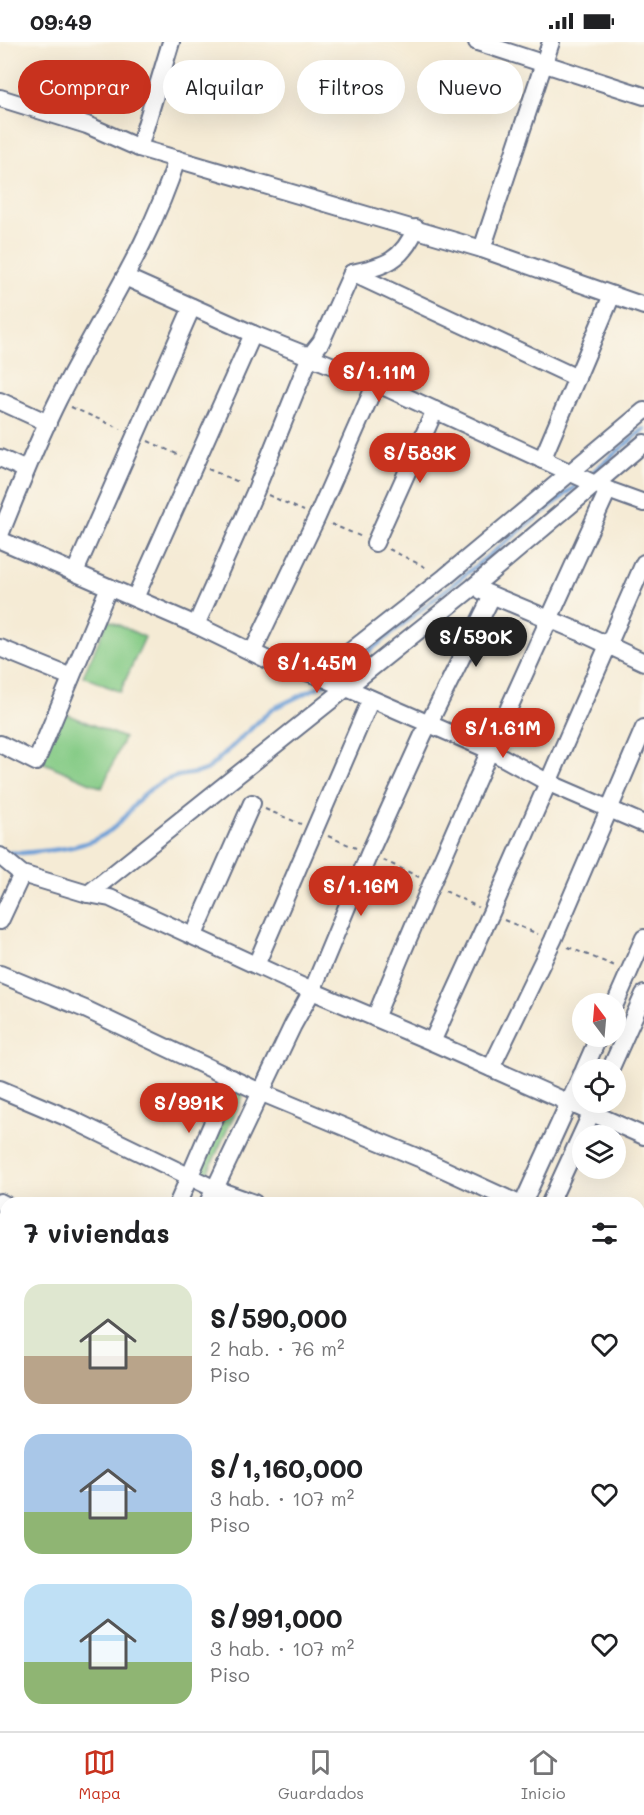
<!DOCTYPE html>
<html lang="es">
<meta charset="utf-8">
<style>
body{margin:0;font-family:Mali,sans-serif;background:#f2f2f2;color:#202124;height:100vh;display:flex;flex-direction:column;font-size:22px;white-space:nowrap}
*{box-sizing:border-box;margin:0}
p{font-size:20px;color:#757577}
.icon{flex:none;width:33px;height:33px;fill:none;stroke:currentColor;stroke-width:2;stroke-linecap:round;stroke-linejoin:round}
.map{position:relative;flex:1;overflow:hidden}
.sheet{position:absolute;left:0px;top:1155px;width:645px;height:534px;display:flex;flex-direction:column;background:#fff;border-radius:18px 18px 0 0;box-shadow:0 6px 24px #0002}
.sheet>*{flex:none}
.banner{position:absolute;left:18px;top:18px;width:609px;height:54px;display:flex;gap:12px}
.needle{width:39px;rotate:344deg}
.tools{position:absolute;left:572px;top:951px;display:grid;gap:12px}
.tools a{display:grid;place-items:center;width:54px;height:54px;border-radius:50%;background:#fff;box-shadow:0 6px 24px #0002;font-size:30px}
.price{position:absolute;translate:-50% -51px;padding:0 14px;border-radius:21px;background:#c8321e;color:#fff;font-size:20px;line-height:39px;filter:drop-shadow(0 2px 3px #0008)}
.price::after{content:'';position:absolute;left:50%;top:36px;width:18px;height:14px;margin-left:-9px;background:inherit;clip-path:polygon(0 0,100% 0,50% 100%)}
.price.current{background:#222;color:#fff}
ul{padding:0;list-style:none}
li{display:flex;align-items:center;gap:18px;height:150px;padding:0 24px}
li span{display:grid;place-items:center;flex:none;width:168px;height:120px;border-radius:18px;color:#555}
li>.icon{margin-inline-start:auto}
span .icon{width:72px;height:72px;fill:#fffc;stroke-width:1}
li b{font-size:26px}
h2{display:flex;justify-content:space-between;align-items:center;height:72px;padding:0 24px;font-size:26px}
.pill{padding:0 21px;border-radius:27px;background:#fff;box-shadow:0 6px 24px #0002;font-size:21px;line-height:54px}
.pill.current{background:#c8321e;color:#fff}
.status{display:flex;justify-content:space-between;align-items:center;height:42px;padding:0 30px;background:#fff;direction:ltr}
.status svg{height:16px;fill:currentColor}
.menu{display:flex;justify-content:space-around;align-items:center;height:84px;border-top:2px solid #e0e0e0;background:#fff;font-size:16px;color:#757577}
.menu a{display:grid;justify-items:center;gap:3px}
.menu .current{color:#c8321e}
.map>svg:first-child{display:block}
.green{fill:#83ca84;stroke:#4f7c71;stroke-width:1.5}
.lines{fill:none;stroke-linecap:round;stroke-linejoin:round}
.stream{stroke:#6a9ed6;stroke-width:4.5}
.minor-casing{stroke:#677188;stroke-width:20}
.path{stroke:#677188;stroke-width:2;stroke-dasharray:4.5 4.5;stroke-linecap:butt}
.minor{stroke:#fff;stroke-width:16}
</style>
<div class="status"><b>09:49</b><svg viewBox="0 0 49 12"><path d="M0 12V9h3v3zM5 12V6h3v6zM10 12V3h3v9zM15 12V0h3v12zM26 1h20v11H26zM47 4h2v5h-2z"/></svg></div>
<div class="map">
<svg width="644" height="1689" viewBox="0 0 644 1689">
<rect width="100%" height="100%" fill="#fbf7ec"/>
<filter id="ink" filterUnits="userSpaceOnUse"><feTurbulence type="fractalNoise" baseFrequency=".0167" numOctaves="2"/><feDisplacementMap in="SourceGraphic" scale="12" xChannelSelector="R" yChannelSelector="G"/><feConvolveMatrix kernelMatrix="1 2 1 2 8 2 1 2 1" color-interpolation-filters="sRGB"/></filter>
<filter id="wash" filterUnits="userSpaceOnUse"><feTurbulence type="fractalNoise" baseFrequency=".008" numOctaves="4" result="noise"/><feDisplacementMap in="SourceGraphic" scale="24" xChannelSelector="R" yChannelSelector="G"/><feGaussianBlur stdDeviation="1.35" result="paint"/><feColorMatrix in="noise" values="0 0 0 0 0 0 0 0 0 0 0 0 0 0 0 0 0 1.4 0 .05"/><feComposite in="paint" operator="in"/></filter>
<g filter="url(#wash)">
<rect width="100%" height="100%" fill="#f5ebd5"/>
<g class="green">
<path d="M108 578 145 595 120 650 83 634Z"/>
<path d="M62 670 124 696 102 746 40 719Z"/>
<path d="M236 1049 244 1052 206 1134 199 1130Z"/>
</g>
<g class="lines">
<g class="stream">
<path d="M594 429 644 387"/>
<path d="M334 637 576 444"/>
<path d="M5 812C11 810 17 811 23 811 53 808 86 807 111 788 129 774 137 754 157 743 163 739 171 736 178 734 190 731 198 733 209 726L272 667 327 641"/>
</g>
</g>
</g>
<g filter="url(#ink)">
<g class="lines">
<g class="minor-casing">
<g id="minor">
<path d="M477 0 644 54"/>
<path d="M0 56 87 83 139 106 482 207 644 264"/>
<path d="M139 106 171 0"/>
<path d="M482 207 551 0"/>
<path d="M352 231 577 336"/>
<path d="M352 231C385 224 402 219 416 186"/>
<path d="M125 235 253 292 376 341 608 448 644 461"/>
<path d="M0 359 48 381"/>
<path d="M0 416 26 428"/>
<path d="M542 418 612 253"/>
<path d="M0 493C18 448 36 402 58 358 98 278 150 203 177 117"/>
<path d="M0 498 196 583 268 618 319 634 489 708 549 741 644 782"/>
<path d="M375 501 435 368"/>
<path d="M75 530 192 265"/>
<path d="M482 549 580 590 644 620"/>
<path d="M135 556 253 292"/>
<path d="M196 583 256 448 310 314 321 300 352 231"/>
<path d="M0 606 71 635"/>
<path d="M253 609 317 475 376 341"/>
<path d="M319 634 445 535 644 369"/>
<path d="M0 702 36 720 109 545"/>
<path d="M0 814 22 832 88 852 110 856 312 949 432 1000 644 1094"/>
<path d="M88 852 473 545 644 401"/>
<path d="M0 879 22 832"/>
<path d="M194 893 252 761"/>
<path d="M256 923 371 657"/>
<path d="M0 932 85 967 260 1050 419 1116 517 1161"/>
<path d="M615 962 644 896"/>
<path d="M375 976C448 798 528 623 608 448"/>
<path d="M432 1000 491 871 644 521"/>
<path d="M491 1026 553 898 644 686"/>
<path d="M584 1028 599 994"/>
<path d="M610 1028 644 952"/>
<path d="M0 1047 73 1078 215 1147 254 1161"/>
<path d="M0 1160 6 1163"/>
<path d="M178 1161 232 1036"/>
<path d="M208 1161 293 983 312 949 369 812 423 693 492 554"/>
<path d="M523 1161 582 1032"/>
<path d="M550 1161 596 1061"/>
<path d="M0 1244 6 1245"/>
<path d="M0 1329H6"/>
<path d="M639 1419 644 1420"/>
<path d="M0 1589 6 1578"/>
<path d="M639 1590H644"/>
<path d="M397 1683 410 1689"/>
<path d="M531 1683V1689"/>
<path d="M614 1683V1689"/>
<path d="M290 1689 293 1683"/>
<path d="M318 1689 321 1683"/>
<path d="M448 1689V1683"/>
</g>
</g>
<g class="path">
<path d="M71 365 121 387"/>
<path d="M148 399 181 414"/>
<path d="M208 427 241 441"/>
<path d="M268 453 304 469"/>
<path d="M331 482 362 495"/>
<path d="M389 507 429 527"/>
<path d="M265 767 301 782"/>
<path d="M328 794 356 806"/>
<path d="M383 818 419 835"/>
<path d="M445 849 478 865"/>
<path d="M504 878 538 892"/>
<path d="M568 905 615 924"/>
</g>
<use href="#minor" class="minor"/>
</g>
</g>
</svg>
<div class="tools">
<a><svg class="needle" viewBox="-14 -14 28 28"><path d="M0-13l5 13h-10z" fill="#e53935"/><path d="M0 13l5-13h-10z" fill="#757577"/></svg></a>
<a><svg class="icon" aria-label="locate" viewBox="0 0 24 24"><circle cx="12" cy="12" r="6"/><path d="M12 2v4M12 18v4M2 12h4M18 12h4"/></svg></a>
<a><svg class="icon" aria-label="layers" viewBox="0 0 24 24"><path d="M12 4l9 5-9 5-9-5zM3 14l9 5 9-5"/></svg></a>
</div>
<b class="price" style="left:379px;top:361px">S/1.11M</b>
<b class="price" style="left:420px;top:442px">S/583K</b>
<b class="price current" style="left:476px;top:626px">S/590K</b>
<b class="price" style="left:317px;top:652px">S/1.45M</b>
<b class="price" style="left:503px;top:717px">S/1.61M</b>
<b class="price" style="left:361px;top:875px">S/1.16M</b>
<b class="price" style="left:189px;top:1092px">S/991K</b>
<div class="banner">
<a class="pill current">Comprar</a>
<a class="pill">Alquilar</a>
<a class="pill">Filtros</a>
<a class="pill">Nuevo</a>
</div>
<section class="sheet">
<h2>7 viviendas<svg class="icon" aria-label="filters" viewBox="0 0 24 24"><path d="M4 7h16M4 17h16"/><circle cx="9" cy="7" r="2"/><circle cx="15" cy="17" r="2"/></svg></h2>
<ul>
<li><span style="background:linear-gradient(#dfe7d0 60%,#b9a48a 0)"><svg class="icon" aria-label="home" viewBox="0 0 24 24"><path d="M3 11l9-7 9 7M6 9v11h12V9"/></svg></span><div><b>S/590,000</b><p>2 hab. · 76 m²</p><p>Piso</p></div><svg class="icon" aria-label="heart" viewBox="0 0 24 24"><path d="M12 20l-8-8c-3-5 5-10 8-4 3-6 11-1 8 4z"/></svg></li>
<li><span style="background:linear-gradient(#a9c7e8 65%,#8fb573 0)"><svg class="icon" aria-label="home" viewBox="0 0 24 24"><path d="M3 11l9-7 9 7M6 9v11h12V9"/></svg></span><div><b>S/1,160,000</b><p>3 hab. · 107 m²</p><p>Piso</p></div><svg class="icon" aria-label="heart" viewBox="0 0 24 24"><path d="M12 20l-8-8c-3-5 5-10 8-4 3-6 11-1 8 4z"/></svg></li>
<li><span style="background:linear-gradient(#bfe0f5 65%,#8fb573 0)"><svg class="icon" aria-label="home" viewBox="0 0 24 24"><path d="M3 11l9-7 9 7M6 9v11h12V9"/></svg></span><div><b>S/991,000</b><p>3 hab. · 107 m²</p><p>Piso</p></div><svg class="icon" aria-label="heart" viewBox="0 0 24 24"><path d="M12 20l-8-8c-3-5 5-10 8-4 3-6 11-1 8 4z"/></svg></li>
</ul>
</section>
</div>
<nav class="menu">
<a class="current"><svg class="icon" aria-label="map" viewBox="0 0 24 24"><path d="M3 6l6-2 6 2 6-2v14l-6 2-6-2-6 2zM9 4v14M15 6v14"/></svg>Mapa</a>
<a><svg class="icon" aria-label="saved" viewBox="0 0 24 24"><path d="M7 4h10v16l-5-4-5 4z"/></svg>Guardados</a>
<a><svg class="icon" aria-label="home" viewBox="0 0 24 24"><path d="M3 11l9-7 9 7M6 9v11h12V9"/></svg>Inicio</a>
</nav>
